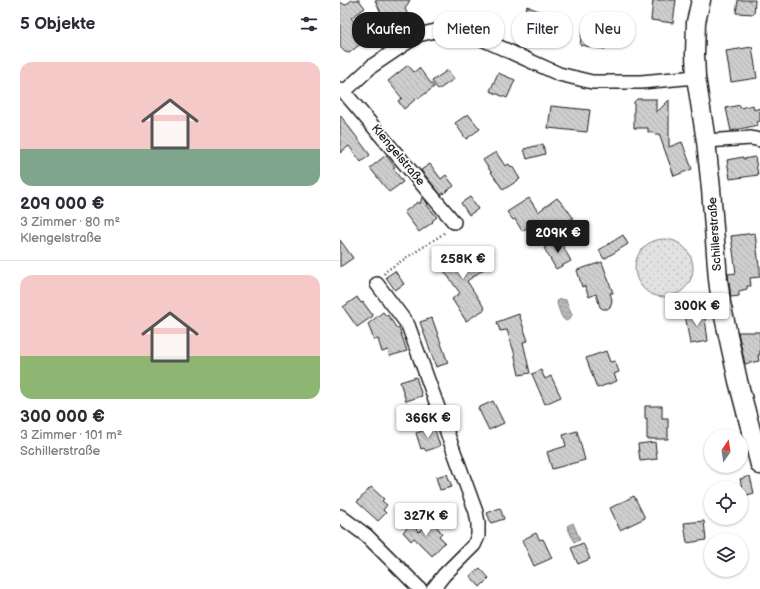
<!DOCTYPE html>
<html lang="de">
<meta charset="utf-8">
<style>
body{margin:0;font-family:"Balsamiq Sans",sans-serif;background:#f7f7f7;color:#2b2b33;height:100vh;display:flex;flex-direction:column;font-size:15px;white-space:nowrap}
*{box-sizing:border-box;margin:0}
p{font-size:13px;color:#7c7c81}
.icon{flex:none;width:22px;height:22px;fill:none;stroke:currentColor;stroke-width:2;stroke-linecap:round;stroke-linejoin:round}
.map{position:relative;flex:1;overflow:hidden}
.panel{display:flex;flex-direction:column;background:#fff;width:340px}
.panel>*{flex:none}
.top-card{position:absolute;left:12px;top:12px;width:348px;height:36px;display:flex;gap:8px}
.needle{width:26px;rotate:13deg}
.tools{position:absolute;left:364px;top:429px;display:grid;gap:8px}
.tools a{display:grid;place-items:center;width:44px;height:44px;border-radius:50%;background:#fff;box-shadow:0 1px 3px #0004;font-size:20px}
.price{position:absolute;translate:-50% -34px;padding:0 9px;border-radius:4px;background:#fff;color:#222;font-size:13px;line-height:26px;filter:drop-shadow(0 1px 2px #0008)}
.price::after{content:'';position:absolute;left:50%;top:24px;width:12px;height:9px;margin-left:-6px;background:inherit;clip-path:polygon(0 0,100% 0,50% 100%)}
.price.current{background:#1c1c1c;color:#fff}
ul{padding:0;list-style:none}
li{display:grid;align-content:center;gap:8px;height:212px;padding:0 20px}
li+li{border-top:1px solid #e1e1e2}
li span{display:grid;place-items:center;height:124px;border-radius:12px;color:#555}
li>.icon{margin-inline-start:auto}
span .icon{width:72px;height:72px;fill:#fffc;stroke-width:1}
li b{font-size:17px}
h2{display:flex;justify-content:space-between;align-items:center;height:48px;padding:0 20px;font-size:17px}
.pill{padding:0 14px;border-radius:16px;background:#fff;box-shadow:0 1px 3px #0004;font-size:14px;line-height:36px}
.pill.current{background:#1c1c1c;color:#fff}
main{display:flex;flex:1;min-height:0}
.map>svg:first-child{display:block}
.grass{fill:url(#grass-dots);stroke:#7f7f7f}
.water{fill:url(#water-rules);stroke:#7a7a7a}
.building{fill:url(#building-back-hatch);stroke:#1c1c1c}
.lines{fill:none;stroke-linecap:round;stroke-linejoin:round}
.street-casing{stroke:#1c1c1c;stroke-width:16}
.secondary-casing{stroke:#1c1c1c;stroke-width:21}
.path{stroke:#1c1c1c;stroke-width:2.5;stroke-dasharray:1 3;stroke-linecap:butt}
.street{stroke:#fff;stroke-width:13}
.secondary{stroke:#fff;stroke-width:18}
.labels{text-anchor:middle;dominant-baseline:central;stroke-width:3.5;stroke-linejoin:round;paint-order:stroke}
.street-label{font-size:12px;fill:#1c1c1c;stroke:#fff}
</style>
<main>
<section class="panel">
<h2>5 Objekte<svg class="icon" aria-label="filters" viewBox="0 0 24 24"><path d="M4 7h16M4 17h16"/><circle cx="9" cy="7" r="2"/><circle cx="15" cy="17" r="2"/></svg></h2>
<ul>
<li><span style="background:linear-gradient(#f6c9c9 70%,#7fa58c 0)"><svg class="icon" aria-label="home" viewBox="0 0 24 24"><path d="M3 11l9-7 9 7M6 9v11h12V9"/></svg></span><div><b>209 000 €</b><p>3 Zimmer · 80 m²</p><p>Klengelstraße</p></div></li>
<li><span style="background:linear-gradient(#f6c9c9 65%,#8fb573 0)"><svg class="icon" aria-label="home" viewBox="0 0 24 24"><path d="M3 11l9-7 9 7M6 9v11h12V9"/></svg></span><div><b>300 000 €</b><p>3 Zimmer · 101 m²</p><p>Schillerstraße</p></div></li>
</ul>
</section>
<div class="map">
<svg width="420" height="589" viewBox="0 0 420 589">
<defs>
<pattern id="grass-dots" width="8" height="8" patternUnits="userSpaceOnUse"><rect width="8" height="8" fill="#e2e2e2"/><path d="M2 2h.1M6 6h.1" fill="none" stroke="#c1c1c1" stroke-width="1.8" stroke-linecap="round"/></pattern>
<pattern id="water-rules" width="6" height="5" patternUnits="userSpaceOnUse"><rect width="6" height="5" fill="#b8b8b8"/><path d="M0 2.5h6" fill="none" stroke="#9e9e9e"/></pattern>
<pattern id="building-back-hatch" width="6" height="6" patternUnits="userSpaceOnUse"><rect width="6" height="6" fill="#cecece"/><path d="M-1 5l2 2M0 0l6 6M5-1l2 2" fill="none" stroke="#b0b0b0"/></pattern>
</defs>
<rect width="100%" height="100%" fill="#fff"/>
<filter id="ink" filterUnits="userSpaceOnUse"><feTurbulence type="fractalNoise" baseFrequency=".025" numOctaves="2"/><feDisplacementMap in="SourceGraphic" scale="8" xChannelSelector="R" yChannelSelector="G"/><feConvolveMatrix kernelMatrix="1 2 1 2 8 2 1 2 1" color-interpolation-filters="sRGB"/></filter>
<g filter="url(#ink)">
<circle class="grass" cx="324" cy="268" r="29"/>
<g class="water">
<path d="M221 299 226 300 232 315C224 331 219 309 217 303L218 300Z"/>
<path d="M233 523 240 540 234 542 227 526Z"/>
</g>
<g class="building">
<path d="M12 0H19L25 8 11 18 18 27V28L27 39 9 53 5 52 0 47V2L5 5Z"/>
<path d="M35 0H70L65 9 69 16 51 25 47 17 44 19Z"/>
<path d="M313 0H336L333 23 311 20Z"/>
<path d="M398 0H415L414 14 396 13Z"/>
<path d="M187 6 212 17 204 36 200 34 197 43 175 34Z"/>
<path d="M255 29 268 31 265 49 240 45 242 31 254 33Z"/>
<path d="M412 47 417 78 391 82 386 51Z"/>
<path d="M68 65 74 72 79 68 94 87 78 99 77 98 64 109 58 101 62 98 48 81Z"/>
<path d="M108 70 114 79 98 90 92 81Z"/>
<path d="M158 73 175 80 167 98 150 91Z"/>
<path d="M297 99H316V113L329 100V147L342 142 352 169 334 176 319 134H315L312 132H308V128H294V102Z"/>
<path d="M400 105V108L413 105 414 110 420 108V121L417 122 418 125 391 131 386 108Z"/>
<path d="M211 106 250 110 247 132 208 128Z"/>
<path d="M128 114 140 129 126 139 115 123Z"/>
<path d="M0 115 30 155 21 162 9 146 0 153Z"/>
<path d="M203 144 205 154 187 159 184 149Z"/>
<path d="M156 152 165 166 169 164 171 167 172 166 180 179 163 190 143 160Z"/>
<path d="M46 155 55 167 53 168 63 182 49 192 30 168Z"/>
<path d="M403 157V159L415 157 418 175 390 179 387 160Z"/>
<path d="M90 164 101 179 106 175 114 186 101 195 81 170Z"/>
<path d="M82 197 88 204 87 205 97 217 92 221 93 222 79 232 64 212 78 202 80 204Z"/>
<path d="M130 197 138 209 129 215 121 203Z"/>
<path d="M189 198 198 212 217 198 227 209 233 218 214 232 201 219 182 231 175 219 173 220 167 212Z"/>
<path d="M415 233 419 266H420V277L410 278 411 286H407V289L399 291V296L391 297 388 274 396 273 391 236Z"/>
<path d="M283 235 288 244 264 259 259 250Z"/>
<path d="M219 239 231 261 216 269 204 248Z"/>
<path d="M0 240 13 258 0 267Z"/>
<path d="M108 247 112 252 116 250 127 264 143 253 151 264 127 281 145 309 126 321 112 299 120 293 94 257Z"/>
<path d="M262 262 273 293H270L272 300 271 304 270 307 267 309H263L260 307 256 294 249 297 245 286 242 287 237 270Z"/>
<path d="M55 271 64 284 55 290 46 277Z"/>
<path d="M17 297 21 303 23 302 33 316 17 327 3 307Z"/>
<path d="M364 311 368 341 350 344 345 314Z"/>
<path d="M43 312 46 316 48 315 57 329 59 328 67 351 50 356 48 350 42 352 38 339 34 340 28 324Z"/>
<path d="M179 314 188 341 183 342 190 373 179 375 174 352 167 330 160 331 157 322Z"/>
<path d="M92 318 108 363 96 367 80 322Z"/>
<path d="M398 332H420V355H418L419 361 405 364Z"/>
<path d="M266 351 270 362 275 361 279 372 274 374 277 381 257 388 246 358Z"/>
<path d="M201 370 205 379 211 376 221 397 205 404 192 374Z"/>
<path d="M76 377 82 396 66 401 60 382Z"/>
<path d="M153 401 164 423 149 430 138 408Z"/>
<path d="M305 406H322V418H328V439H307V418L305 419Z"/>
<path d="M94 427 100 446 86 451 84 448 81 449 76 433Z"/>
<path d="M237 431 245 460 212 469 207 452 226 446 223 435Z"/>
<path d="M315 442 317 459 300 461 298 444Z"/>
<path d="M107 474 112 487 100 490 96 477Z"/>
<path d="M410 476 414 493 404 496 400 479Z"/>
<path d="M31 487 44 499 42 501 47 505 43 510 46 513 38 521 17 502Z"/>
<path d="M294 496 305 518 280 530 270 508Z"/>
<path d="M160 508 164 519 151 523 147 513Z"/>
<path d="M90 521 99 529V530L102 533 99 536 105 542 92 556 74 538 71 541 63 532 71 524 79 532Z"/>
<path d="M364 521 366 540 347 543 344 523Z"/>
<path d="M196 533 200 540 203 539 212 558 194 566 182 540Z"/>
<path d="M243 543 250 559 238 564 231 548Z"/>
<path d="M140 568 149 578 140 587 130 576Z"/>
</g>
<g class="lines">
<g class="street-casing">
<g id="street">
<path d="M0 89 4 92 114 222"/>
<path d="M4 92 32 66 78 35 104 29 133 35 219 74 252 82H301L356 77"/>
<path d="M366 141 411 138 420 140"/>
<path d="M37 284 68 325 136 512 138 523V536L134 545 104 575 93 589"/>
<path d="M0 516 27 536 80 589"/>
</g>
</g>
<g class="secondary-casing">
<path id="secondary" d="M361 0 356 22 355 54 356 77 366 141 371 189 378 279 381 303 398 381 420 465"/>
</g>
<path class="path" d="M44 274 46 271 103 234 105 231"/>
<use href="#street" class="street"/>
<use href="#secondary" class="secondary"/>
</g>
</g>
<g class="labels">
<g class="street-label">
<text transform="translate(58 155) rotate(50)">Klengelstraße</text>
<text transform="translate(375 234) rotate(-94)">Schillerstraße</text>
</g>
</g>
</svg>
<div class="tools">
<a><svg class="needle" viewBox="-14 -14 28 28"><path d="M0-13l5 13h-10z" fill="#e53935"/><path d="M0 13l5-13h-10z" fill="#7c7c81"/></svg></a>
<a><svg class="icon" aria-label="locate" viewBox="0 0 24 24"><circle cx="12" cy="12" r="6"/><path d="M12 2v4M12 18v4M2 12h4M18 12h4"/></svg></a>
<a><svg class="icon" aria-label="layers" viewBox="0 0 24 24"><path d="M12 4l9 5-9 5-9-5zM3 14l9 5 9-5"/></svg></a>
</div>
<b class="price current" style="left:218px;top:254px">209K €</b>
<b class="price" style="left:123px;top:280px">258K €</b>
<b class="price" style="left:357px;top:327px">300K €</b>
<b class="price" style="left:88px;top:439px">366K €</b>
<b class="price" style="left:86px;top:537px">327K €</b>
<div class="top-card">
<a class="pill current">Kaufen</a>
<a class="pill">Mieten</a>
<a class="pill">Filter</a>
<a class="pill">Neu</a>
</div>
</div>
</main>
